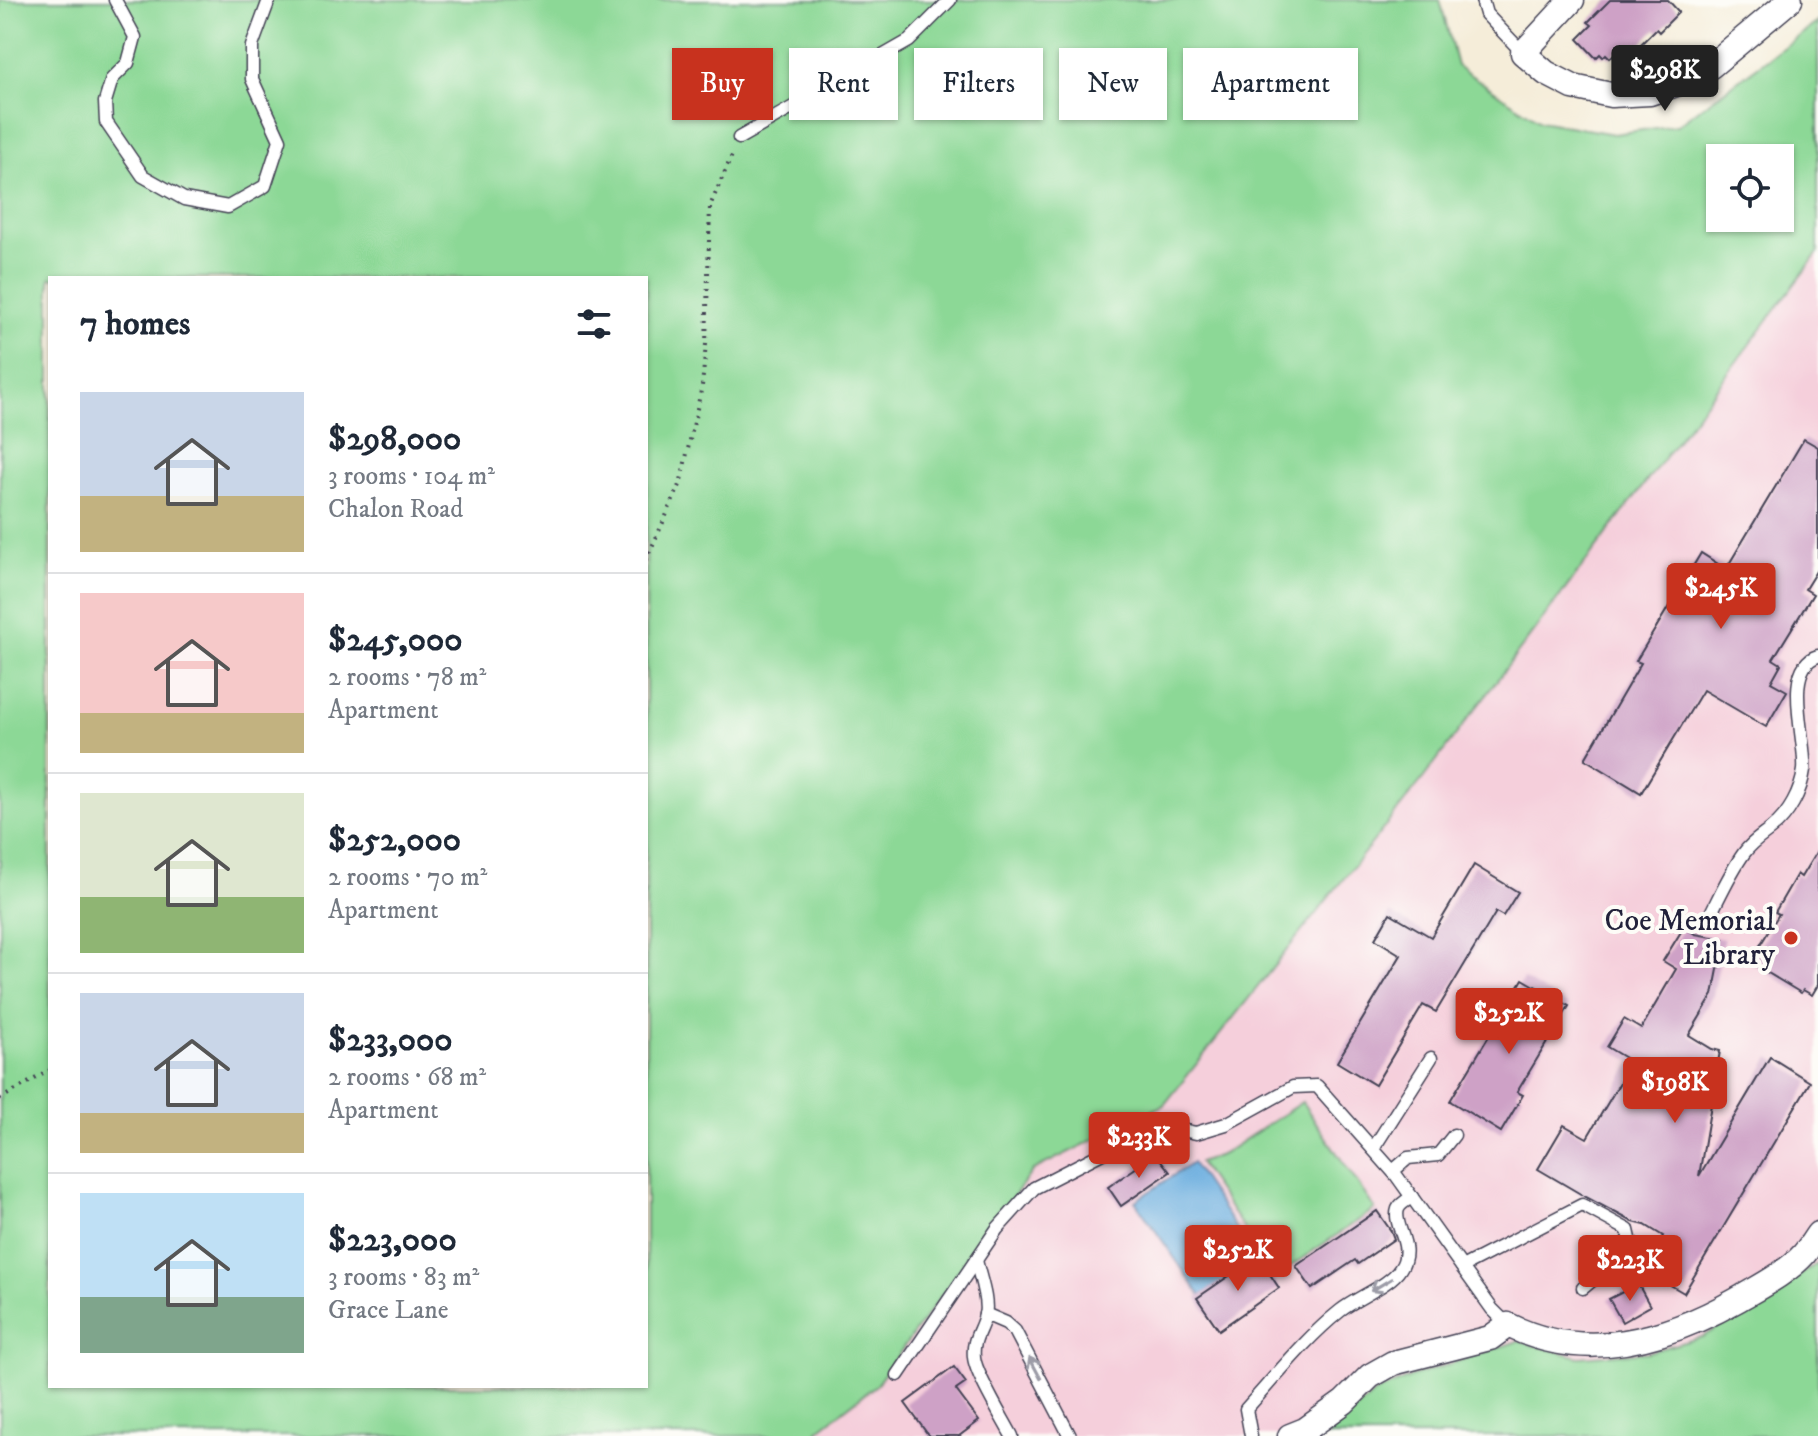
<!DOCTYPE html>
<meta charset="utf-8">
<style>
body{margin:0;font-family:"IM FELL DW Pica",serif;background:#f2f2f3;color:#1f2937;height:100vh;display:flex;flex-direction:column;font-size:30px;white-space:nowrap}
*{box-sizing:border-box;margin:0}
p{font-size:26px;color:#747a83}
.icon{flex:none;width:44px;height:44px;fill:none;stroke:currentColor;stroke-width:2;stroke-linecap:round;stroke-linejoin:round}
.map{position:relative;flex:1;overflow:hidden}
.details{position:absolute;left:48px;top:276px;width:600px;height:1112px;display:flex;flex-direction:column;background:#fff;border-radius:0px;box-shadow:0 2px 6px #0004}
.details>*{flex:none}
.top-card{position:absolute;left:672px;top:48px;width:760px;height:72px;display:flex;gap:16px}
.tools{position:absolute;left:1706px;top:144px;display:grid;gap:16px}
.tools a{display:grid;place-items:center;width:88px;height:88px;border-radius:0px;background:#fff;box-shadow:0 2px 6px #0004;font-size:40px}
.price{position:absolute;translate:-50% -68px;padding:0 18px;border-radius:8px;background:#c8321e;color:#fff;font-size:26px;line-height:52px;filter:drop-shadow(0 2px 4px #0008)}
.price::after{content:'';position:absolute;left:50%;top:48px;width:24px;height:18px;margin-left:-12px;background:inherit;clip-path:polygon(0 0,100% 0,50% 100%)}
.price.active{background:#222;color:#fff}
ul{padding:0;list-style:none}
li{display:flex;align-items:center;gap:24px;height:200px;padding:0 32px}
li+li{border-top:2px solid #e0e1e3}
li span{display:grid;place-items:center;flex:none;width:224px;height:160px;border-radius:0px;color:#555}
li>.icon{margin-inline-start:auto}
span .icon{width:96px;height:96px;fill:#fffc;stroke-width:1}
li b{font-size:34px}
h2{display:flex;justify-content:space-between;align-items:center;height:96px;padding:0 32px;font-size:34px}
.chip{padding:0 28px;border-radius:0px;background:#fff;box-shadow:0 2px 6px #0004;font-size:28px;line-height:72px}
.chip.active{background:#c8321e;color:#fff}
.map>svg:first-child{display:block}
.built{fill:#f5cfdb}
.green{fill:#8cd896;stroke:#577d68;stroke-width:2;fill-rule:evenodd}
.water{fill:#6aaddf;stroke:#46688d;stroke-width:2}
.building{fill:#cea1c6}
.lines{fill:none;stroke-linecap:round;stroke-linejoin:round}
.service-casing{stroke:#424053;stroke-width:15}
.minor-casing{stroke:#424053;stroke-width:27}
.path{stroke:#424053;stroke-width:4;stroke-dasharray:2 6;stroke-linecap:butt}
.service{stroke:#fff;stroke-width:12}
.minor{stroke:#fff;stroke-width:24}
.oneway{stroke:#9c9ca7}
.poi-dot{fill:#c8321e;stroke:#fdfcf7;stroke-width:3}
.labels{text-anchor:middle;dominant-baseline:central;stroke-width:8;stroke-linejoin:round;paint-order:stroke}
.poi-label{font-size:30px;fill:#22223b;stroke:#fdfcf7;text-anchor:end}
</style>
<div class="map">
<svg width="1818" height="1436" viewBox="0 0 1818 1436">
<rect width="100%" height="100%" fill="#fdfcf7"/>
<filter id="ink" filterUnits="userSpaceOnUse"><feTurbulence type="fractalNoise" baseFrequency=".0125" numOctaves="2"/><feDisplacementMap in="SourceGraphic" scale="16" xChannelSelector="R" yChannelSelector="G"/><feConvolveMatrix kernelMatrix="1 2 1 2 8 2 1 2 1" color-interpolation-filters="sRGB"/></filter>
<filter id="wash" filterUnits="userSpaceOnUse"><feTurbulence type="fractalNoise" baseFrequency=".006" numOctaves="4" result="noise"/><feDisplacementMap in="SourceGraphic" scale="32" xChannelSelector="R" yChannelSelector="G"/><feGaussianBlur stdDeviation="1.8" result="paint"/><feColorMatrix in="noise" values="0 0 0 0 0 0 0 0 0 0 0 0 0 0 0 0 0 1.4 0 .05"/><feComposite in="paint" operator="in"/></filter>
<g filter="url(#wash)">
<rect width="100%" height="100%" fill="#f5edd9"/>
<path class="built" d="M1818 155V1323L1466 1436H797L1780 218Z"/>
<g class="green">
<path d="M0 0H1440L1457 66 1540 121 1614 134 1677 125 1818 22V253L1422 780 1164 1105 1033 1170 876 1385 818 1430 820 1436H0ZM1720 158H1780V218H1720ZM50 278H646V1386H50Z"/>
<path d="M1302 1102 1375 1209 1276 1276 1199 1163 1223 1154Z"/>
<path d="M1818 1263V1436H1327L1374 1393 1411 1377 1518 1341 1579 1357 1648 1352 1702 1337 1749 1309Z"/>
</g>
<path class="water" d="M1192 1163 1256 1258 1201 1296 1135 1201Z"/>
<g id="blocks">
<g class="building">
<path d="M1610 0H1668L1679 12 1659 32 1656 29 1626 59 1617 51 1610 58 1606 54 1603 57 1600 54 1596 58 1578 39 1592 25 1588 22Z"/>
<path d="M1804 439 1818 447V568L1805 589 1813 594 1773 659 1781 664 1771 682 1787 691 1766 727 1703 690 1641 793 1585 759 1641 663 1636 661 1701 553 1726 569Z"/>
<path d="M1818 849V985L1812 995 1803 990 1801 993 1750 962 1779 914 1775 912 1797 874 1801 877Z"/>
<path d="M1474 865 1518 892 1503 916 1496 912 1436 1012 1423 1005 1375 1085 1337 1062 1401 955 1375 939 1390 913 1431 937Z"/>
<path d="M1684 927 1695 934 1724 939 1713 995 1689 1035 1712 1049 1720 1051 1699 1176 1770 1057 1810 1082 1684 1293 1643 1269 1663 1236 1645 1225 1633 1222 1584 1196 1538 1169 1564 1125 1587 1138 1632 1062 1607 1047 1624 1019 1641 1029 1676 969 1663 961Z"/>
<path d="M1523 979 1569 1006 1517 1092 1523 1095 1501 1132 1450 1101Z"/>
<path d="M1156 1154 1170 1172 1121 1206 1108 1187Z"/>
<path d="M1377 1211 1391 1231 1394 1239 1358 1264 1355 1260 1312 1289 1296 1266Z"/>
<path d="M1258 1256 1279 1288 1219 1330 1197 1298Z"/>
<path d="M1638 1284 1650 1306 1622 1322 1609 1299Z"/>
<path d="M954 1367 966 1383 956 1390 979 1421 959 1436H929L905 1403Z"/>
</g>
</g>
</g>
<g filter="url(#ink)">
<use href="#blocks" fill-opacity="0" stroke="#424053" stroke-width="2"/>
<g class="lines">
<g class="service-casing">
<g id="service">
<path d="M115 0 135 37 128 63 112 79 105 102 106 122 143 176 184 199 228 207 265 186 280 140 252 79V46L269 0"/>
<path d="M1482 0 1486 14 1523 53"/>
<path d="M739 138 909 41 950 0"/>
<path d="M1711 913C1721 893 1731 871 1744 853 1752 842 1761 837 1771 829 1789 815 1801 792 1804 770 1807 741 1781 667 1818 656"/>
<path d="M1373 1149 1431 1058"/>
<path d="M1393 1171 1408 1158 1438 1155 1454 1135"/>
<path d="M976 1260C979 1275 989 1301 985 1315 981 1331 972 1339 974 1357 975 1373 1003 1419 1012 1436"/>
<path d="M1462 1267 1582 1205 1628 1230 1631 1243 1629 1249 1583 1288"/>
<path d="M985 1314 1006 1323 1015 1331 1070 1436"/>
<path d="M898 1375 997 1229 1034 1188 1151 1128H1173L1196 1133 1226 1124 1293 1087 1317 1086 1396 1175 1492 1309 1508 1325"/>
<path d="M1251 1436 1246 1409C1276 1376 1305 1339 1340 1311 1356 1298 1390 1285 1400 1269 1416 1246 1392 1226 1398 1209 1400 1204 1407 1200 1412 1197"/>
</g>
</g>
<g class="minor-casing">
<g id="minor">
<path d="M1572 0 1523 53 1546 73 1573 87 1611 95 1650 93 1682 82 1711 66 1790 0"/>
<path d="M1290 1436 1305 1430 1344 1402 1370 1376 1393 1363 1490 1338 1508 1325C1585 1364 1666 1340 1737 1300 1759 1287 1787 1273 1804 1254 1809 1248 1813 1241 1818 1234"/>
</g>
</g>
<g class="path">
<path d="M646 560 680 485 702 386 706 344 710 206 733 153"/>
<path d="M0 1099 50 1070"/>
</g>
<use href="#service" class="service"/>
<use href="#minor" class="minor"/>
</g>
<defs><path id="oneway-shaft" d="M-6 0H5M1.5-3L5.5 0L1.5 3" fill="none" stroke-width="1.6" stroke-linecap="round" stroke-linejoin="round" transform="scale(2)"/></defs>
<g class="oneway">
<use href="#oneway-shaft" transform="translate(1381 1285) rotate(149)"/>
<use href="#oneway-shaft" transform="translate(1035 1368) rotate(-118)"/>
</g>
</g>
<circle class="poi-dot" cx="1791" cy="938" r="8"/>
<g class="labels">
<g class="poi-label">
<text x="1775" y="921">Coe Memorial<tspan x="1775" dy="34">Library</tspan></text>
</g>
</g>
</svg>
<div class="tools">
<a><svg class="icon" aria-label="locate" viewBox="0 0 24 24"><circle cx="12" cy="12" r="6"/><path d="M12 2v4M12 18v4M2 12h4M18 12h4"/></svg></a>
</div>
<b class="price active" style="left:1665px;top:113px">$298K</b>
<b class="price" style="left:1721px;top:631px">$245K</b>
<b class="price" style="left:1509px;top:1056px">$252K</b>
<b class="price" style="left:1675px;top:1125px">$198K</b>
<b class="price" style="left:1139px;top:1180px">$233K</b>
<b class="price" style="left:1238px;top:1293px">$252K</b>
<b class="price" style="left:1630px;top:1303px">$223K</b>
<div class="top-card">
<a class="chip active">Buy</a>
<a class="chip">Rent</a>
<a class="chip">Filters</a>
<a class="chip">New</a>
<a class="chip">Apartment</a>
</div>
<section class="details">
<h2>7 homes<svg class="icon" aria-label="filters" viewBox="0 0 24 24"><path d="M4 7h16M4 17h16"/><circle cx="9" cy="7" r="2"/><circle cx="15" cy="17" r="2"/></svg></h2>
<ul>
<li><span style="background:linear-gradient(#c9d6e8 65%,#c2b280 0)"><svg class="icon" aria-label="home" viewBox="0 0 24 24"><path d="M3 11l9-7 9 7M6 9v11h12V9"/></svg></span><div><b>$298,000</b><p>3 rooms · 104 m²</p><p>Chalon Road</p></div></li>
<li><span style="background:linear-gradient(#f6c9c9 75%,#c2b280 0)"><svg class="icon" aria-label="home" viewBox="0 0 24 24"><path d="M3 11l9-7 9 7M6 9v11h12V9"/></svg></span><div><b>$245,000</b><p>2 rooms · 78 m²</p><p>Apartment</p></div></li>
<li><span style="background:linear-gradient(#dfe7d0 65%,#8fb573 0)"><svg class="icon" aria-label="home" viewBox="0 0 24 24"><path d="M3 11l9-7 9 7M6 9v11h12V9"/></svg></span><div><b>$252,000</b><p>2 rooms · 70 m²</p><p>Apartment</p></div></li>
<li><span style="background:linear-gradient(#c9d6e8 75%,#c2b280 0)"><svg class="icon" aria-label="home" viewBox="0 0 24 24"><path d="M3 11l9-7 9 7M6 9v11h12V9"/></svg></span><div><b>$233,000</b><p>2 rooms · 68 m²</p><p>Apartment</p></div></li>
<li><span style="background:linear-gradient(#bfe0f5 65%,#7fa58c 0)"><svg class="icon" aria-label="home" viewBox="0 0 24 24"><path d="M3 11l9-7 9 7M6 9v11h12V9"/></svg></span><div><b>$223,000</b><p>3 rooms · 83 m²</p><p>Grace Lane</p></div></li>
</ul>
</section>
</div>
